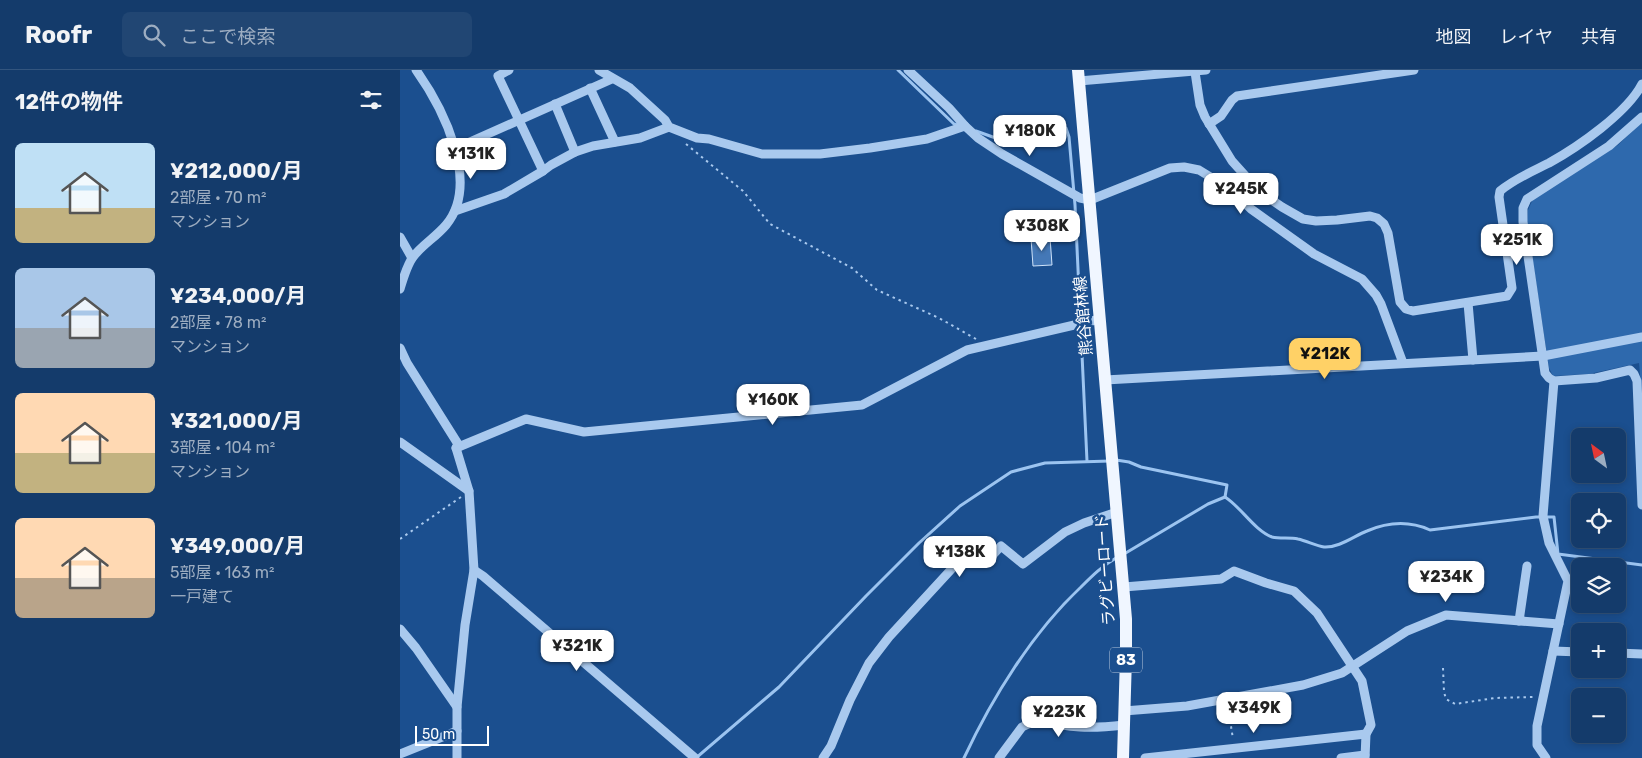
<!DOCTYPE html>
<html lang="ja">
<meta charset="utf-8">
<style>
body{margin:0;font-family:Rubik,"Noto Sans JP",sans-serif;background:#214673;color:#f1f3f6;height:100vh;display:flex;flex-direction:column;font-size:19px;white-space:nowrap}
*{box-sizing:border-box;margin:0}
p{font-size:16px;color:#9dadc1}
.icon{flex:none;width:28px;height:28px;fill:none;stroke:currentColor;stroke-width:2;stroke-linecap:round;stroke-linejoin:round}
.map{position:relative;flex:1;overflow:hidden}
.side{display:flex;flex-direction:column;background:#143b6b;width:400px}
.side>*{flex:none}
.needle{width:32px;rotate:327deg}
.tools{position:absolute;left:1171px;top:358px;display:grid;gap:10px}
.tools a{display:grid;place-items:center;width:55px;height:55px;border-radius:8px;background:#143b6b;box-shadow:0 2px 8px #0003,0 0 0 1px #33557e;font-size:25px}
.scale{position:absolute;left:15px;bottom:12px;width:74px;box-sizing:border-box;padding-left:5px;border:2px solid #fff;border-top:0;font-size:14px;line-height:18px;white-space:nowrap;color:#fff;-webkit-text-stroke:4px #1b4f8f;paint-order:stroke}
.price{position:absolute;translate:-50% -42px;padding:0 11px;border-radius:10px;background:#fff;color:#222;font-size:16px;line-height:32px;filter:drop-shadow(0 1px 2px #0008)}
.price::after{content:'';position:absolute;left:50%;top:30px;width:15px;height:11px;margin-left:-8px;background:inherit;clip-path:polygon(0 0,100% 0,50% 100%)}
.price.current{background:#ffd166;color:#111}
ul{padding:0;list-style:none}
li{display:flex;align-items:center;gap:15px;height:125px;padding:0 15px}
li span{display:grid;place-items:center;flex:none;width:140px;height:100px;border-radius:8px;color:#555}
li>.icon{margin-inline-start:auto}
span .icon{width:60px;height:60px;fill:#fffc;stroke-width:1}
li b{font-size:21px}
h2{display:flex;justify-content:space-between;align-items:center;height:60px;padding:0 15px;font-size:21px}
header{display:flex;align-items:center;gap:30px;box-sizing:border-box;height:70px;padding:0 25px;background:#143b6b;border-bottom:1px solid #33557e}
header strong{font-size:24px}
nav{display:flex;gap:28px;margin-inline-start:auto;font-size:18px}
.search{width:350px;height:45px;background:#214673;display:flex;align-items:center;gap:12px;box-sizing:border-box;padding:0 18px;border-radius:8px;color:#9dadc1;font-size:19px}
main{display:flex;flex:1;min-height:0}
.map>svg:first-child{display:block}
.green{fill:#2e69ad}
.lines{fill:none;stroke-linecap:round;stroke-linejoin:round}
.stream{stroke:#9cc4f0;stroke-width:3}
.building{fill:#4478b7;stroke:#cfe3fa}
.path{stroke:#a9c9ee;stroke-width:2;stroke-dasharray:2.5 4;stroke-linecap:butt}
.minor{stroke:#a9c9ee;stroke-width:9}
.major{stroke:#f0f6ff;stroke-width:12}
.labels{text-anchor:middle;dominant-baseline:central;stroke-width:5;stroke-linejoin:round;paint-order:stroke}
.shield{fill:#1b4f8f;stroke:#bbcadd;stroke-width:1}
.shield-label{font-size:15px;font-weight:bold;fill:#fff}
.street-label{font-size:16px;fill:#fff;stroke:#1b4f8f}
</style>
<header>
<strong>Roofr</strong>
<div class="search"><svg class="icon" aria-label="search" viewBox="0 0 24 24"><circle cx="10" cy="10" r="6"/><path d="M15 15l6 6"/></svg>ここで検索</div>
<nav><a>地図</a><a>レイヤ</a><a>共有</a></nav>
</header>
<main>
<section class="side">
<h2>12件の物件<svg class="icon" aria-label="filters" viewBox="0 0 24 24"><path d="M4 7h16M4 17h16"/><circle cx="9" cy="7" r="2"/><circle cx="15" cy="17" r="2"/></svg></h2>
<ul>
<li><span style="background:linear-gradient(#bfe0f5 65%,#c2b280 0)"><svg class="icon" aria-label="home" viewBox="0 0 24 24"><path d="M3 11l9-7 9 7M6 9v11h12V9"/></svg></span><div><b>¥212,000/月</b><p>2部屋 · 70 m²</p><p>マンション</p></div></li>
<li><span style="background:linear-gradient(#a9c7e8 60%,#9aa5b1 0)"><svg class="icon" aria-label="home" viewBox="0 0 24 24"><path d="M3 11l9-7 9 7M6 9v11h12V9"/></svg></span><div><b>¥234,000/月</b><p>2部屋 · 78 m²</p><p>マンション</p></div></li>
<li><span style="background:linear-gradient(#ffd9b3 60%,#c2b280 0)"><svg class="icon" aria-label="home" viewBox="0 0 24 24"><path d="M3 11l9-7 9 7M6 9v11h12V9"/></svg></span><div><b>¥321,000/月</b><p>3部屋 · 104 m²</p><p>マンション</p></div></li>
<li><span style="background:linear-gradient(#ffd9b3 60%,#b9a48a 0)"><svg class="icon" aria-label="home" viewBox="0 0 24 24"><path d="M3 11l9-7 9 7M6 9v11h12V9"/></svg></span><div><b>¥349,000/月</b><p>5部屋 · 163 m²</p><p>一戸建て</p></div></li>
</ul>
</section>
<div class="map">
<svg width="1242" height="688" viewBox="0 0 1242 688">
<rect width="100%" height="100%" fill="#1b4f8f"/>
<path class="green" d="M1242 52V327L1239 293 1189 304 1153 306 1149 298 1127 153 1128 140 1133 129 1218 75Z"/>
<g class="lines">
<g class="stream">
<path d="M498 0 554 54 558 55"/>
<path d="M576 61 604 71 666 58 669 67 675 135 687 391"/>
<path d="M716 390 729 392 741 397 827 415 825 427"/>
<path d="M825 427C841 437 854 460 872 467 880 469 890 467 898 469 907 471 916 476 924 477 939 478 954 466 967 461 988 452 1010 451 1030 460L1136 447H1154L1158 484 1242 495"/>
<path d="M724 484 808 434 825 427"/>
<path d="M296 688 379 617 466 526 519 473 560 436 611 402 645 393 710 391"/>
<path d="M564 688C592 628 632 563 681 517 692 506 702 496 716 488"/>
</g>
</g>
<path class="building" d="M650 167 652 195 633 196 631 168Z"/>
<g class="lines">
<g class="path">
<path d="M286 74 343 121 370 154 452 198 477 220 539 248 576 269"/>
<path d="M0 469 61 427"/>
<path d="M1043 598 1044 622 1046 629 1055 634 1095 628 1133 627"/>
<path d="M828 637 833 669"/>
</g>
<g class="minor">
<path d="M109 0 98 6 143 101"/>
<path d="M199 0 230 18 265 50 269 57 297 68 309 69 362 84H420L470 78 527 69 565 56"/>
<path d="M508 0 549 38 565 56 578 68 602 84 680 128 690 130 770 98 784 97 799 100 830 119 851 139 914 184 962 209 976 225 981 234 1003 293"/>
<path d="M795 2 800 35 805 47 832 91 859 121 882 137 903 149 916 151 937 150 970 146 977 148 984 154 988 163 1000 232 1006 239 1013 241 1107 226 1112 218 1099 127 1100 121C1114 109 1133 101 1149 93 1178 77 1227 43 1242 14"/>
<path d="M679 11 806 0"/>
<path d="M190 18 215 72"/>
<path d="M155 34 175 82"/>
<path d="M1242 47 1209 76 1127 129 1123 138V152L1145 303 1149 308 1154 311 1196 308 1230 300 1234 304 1237 311 1242 435"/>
<path d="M809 54 821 46 832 30 837 26 1014 0"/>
<path d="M54 79 212 9"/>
<path d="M55 141 104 124 143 101 151 95 175 82 193 76 240 68 269 57"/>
<path d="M0 167 12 188"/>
<path d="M0 219C3 209 7 195 13 187 22 175 36 167 46 155 81 113 43 38 16 0"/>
<path d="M1068 233 1073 290"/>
<path d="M0 278 7 293 58 374 56 378 69 421 74 500 65 555 57 637V688"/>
<path d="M705 310 1143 286 1242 267"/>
<path d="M0 372 69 421"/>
<path d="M56 378 126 349 184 362 462 335 567 280 700 249"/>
<path d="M74 500 83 506 295 688"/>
<path d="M724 517 821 509 834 501 866 513 894 521 917 543 962 611 971 655 966 664 965 688"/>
<path d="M1119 551 1127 496"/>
<path d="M0 559 16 578 57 637"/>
<path d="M1153 581 1180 582"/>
<path d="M1218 583 1242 584"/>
<path d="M724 641 787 636 903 615 942 603 1007 561 1046 545 1159 554"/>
<path d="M0 684 57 661"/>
<path d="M423 688 431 676 450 630 469 593 489 567 570 479 590 488 601 476 623 494 665 462 684 453 717 442"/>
<path d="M599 688 622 657 637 650C671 658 689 659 724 655"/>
<path d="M745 688 966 664"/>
<path d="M941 688 965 685"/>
<path d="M1146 688 1137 675V656L1168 511 1149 473 1143 446 1154 311"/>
</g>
<path class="major" d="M678 0 726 549V587L723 688"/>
</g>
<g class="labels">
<rect class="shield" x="710" y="577.5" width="32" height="25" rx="4"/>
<g class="shield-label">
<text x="726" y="590">83</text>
</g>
<g class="street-label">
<text transform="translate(683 246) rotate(-95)">熊谷館林線</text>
<text transform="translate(705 500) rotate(-94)">ラグビーロード</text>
</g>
</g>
</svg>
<div class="tools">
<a><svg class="needle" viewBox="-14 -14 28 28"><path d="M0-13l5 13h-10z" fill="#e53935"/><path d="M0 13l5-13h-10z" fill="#9dadc1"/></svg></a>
<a><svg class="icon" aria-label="locate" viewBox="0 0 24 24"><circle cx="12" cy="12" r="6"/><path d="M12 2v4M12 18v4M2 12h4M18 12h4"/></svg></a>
<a><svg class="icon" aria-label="layers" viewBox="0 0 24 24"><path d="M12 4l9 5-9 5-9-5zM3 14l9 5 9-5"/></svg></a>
<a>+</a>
<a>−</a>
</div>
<div class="scale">50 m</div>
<b class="price" style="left:630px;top:87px">¥180K</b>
<b class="price" style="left:71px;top:110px">¥131K</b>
<b class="price" style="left:841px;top:145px">¥245K</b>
<b class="price" style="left:642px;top:182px">¥308K</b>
<b class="price" style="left:1117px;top:196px">¥251K</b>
<b class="price current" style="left:925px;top:310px">¥212K</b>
<b class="price" style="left:373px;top:356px">¥160K</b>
<b class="price" style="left:560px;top:508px">¥138K</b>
<b class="price" style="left:1046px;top:533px">¥234K</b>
<b class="price" style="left:177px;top:602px">¥321K</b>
<b class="price" style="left:854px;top:664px">¥349K</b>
<b class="price" style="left:659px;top:668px">¥223K</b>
</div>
</main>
